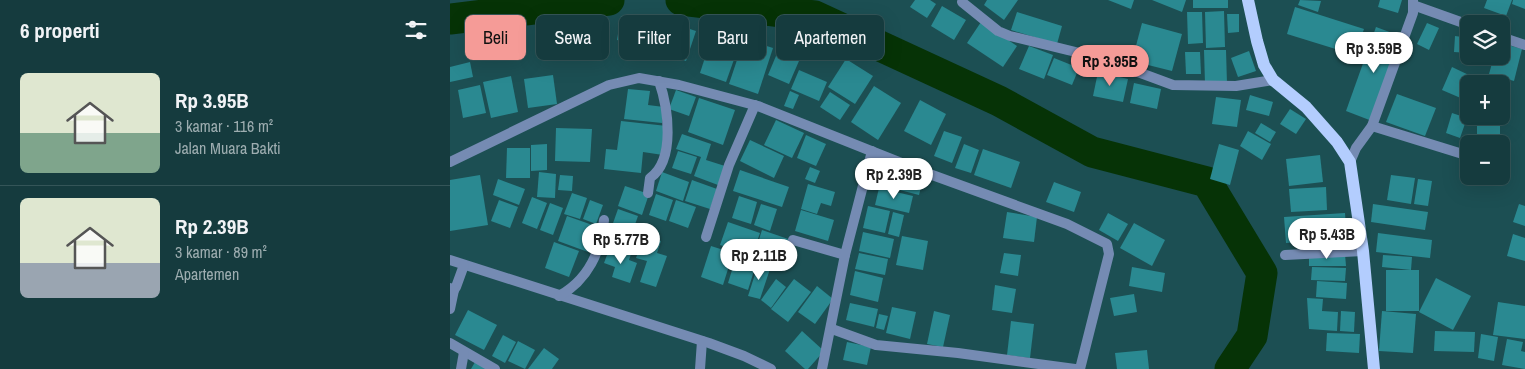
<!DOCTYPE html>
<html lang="id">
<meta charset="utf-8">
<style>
body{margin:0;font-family:"Archivo Narrow",sans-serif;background:#1e4245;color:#f1f3f6;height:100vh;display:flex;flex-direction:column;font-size:19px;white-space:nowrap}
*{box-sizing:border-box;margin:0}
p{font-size:16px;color:#9dadb0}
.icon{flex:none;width:28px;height:28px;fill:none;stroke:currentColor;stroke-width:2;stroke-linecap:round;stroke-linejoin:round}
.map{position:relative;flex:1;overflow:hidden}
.drawer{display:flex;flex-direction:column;background:#153b3e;width:450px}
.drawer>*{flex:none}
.hud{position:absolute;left:15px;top:15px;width:475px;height:45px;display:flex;gap:10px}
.fabs{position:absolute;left:1010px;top:15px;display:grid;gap:10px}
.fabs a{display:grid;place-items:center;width:50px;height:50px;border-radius:8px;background:#153b3e;box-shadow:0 5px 20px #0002,0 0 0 1px #345558;font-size:25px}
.price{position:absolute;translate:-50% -42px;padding:0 11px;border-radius:18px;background:#fff;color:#222;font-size:16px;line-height:32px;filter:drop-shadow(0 1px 2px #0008)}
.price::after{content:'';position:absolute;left:50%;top:30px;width:15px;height:11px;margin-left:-8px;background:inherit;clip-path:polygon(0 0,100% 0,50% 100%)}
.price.active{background:#f59b97;color:#111}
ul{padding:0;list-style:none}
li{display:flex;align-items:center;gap:15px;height:125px;padding:0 20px}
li+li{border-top:1px solid #345558}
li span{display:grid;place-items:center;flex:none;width:140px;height:100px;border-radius:8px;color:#555}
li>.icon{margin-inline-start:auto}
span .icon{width:60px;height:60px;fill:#fffc;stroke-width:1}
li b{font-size:21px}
h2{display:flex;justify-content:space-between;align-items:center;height:60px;padding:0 20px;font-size:21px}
.chip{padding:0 18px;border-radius:8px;background:#153b3e;box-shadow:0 5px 20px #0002,0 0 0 1px #345558;font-size:18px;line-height:45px}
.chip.active{background:#f59b97;color:#111}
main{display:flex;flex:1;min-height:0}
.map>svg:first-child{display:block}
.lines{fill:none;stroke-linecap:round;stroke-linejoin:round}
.river{stroke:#063306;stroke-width:31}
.building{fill:#2a8991}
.lane{stroke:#758bb3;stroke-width:10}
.street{stroke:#758bb3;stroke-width:10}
.primary{stroke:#b3cdfe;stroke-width:12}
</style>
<main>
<section class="drawer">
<h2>6 properti<svg class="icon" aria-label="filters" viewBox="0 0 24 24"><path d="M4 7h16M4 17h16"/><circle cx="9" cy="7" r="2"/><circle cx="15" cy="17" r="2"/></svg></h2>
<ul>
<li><span style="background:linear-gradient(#dfe7d0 60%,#7fa58c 0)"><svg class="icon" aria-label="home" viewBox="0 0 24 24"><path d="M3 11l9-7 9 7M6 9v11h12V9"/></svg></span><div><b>Rp 3.95B</b><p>3 kamar · 116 m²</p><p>Jalan Muara Bakti</p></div></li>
<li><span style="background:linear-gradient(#dfe7d0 65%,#9aa5b1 0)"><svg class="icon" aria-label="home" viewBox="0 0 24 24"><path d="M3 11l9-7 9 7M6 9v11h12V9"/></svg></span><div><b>Rp 2.39B</b><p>3 kamar · 89 m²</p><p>Apartemen</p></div></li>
</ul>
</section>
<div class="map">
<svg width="1075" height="369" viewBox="0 0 1075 369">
<rect width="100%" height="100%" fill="#1c4f53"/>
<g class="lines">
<g class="river">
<path d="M231 0 365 16 549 101 642 152 757 182 812 273 802 336 780 369"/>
<path d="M0 19 159 0"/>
</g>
</g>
<g class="building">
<path d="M465 0H480L486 4 477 18 460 7Z"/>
<path d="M537 0H568L554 20 534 5Z"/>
<path d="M658 0H684L681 9Z"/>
<path d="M702 0H736L732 12Z"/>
<rect x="743" y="0" width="35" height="8"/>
<path d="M850 0 871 1 868 12 848 5Z"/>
<path d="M930 0H952L948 13 928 7Z"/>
<path d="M1037 0H1062L1056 16 1034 8Z"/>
<path d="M1063 0H1075V9L1062 4Z"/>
<path d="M492 6 516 20 504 40 481 26Z"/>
<path d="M845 7 914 29 905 55 837 34Z"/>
<path d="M774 11 775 47 756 48 755 12Z"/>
<path d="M567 12 612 26 607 44 561 30Z"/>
<path d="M737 12H752L753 43 738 44Z"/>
<path d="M777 14H789V32L778 33Z"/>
<path d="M171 16 202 22 197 46 167 40Z"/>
<path d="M149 17V36L123 37V18Z"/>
<path d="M212 20 246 31 236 61 203 50Z"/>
<path d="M531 22 567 46 553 67 517 43Z"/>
<path d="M692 23 732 34 722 71 682 61Z"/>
<path d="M977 23 989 28 979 50 967 44Z"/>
<path d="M926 27 953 37 922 121 896 111Z"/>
<path d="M1005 36 1019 38V53L1004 52Z"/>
<path d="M294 39 323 48 308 94 279 84Z"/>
<path d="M260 42 287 51 276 82 250 73Z"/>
<path d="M1051 43 1072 49 1064 81 1039 74 1044 56H1051Z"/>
<path d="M331 44 352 54 339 84 318 75Z"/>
<path d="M579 46 603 55 594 79 569 69Z"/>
<path d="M754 50H776L777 84H755Z"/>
<path d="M799 51 806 71 788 77 781 58Z"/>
<path d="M735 52H750L751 74H736Z"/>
<path d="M604 58 629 68 622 85 597 75Z"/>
<path d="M396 59 423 76 405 104 378 87Z"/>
<path d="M20 62 23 77 0 82V67Z"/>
<path d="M1002 67 1023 77 1013 99 992 90Z"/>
<path d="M349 70 377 82 369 101 341 89Z"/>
<path d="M648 72 678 79 673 102 643 96Z"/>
<path d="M103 75 107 104 78 108 74 79Z"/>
<path d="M61 76 68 112 41 118 33 82Z"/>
<path d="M684 83 711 89 707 109 680 103Z"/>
<path d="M30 85 36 113 13 118 8 90Z"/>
<path d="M424 86 451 103 428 140 401 122Z"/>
<path d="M178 89 200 91 198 105 214 107 212 123 174 119Z"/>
<path d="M226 90 246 97 239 116 219 109Z"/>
<path d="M340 91 349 95 343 109 334 106Z"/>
<path d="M380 92 400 105 390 120 370 107Z"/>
<path d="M947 94 986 108 975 136 936 122Z"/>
<path d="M800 95 823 102 819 116 796 110Z"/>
<path d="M766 97 791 100 787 127 762 124Z"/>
<path d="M249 98 285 110 273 145 238 132Z"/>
<path d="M470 100 496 114 481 145 454 131Z"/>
<path d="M840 109 856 119 846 134 830 124Z"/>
<path d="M1002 113 1017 118 1010 138 996 133Z"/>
<path d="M326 120 354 133 342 158 314 145Z"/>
<path d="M171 121 217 126 213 155 193 152 191 173 154 169 156 149 167 150Z"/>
<path d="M811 123 826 132 820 142 805 133Z"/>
<rect x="1027" y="123" width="23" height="21"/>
<path d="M106 128 142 129 140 162 105 161Z"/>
<path d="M494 131 512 137 502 163 484 156Z"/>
<path d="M798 131 821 144 812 160 790 146Z"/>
<path d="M232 134 261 144 256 160 275 166 268 185 244 176 251 157 226 149Z"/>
<path d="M356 135 376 144 366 166 347 158Z"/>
<path d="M300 140 334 156 324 178 290 161Z"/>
<path d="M97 144V170L81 171V145Z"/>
<path d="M514 144 529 150 521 173 505 168Z"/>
<path d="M769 144 789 150 780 185 760 179Z"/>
<path d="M57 148H80V178H56Z"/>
<path d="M533 149 570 162 561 188 524 175Z"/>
<path d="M228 151 247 157 241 174 222 168Z"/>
<path d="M870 155 873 182 839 186 836 159Z"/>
<path d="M360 167 370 171 365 183 355 179Z"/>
<path d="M443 167 474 175 469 195 438 187Z"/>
<path d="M290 170 339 187 332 207 283 191Z"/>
<path d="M89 172 106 174 105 198 87 197Z"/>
<path d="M212 172 239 182 233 201 206 191Z"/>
<path d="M30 175 38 225 0 231V180Z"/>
<path d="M110 175 123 176 122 191 108 190Z"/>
<path d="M941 175 965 178 961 204 937 200Z"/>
<path d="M48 179 75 189 69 205 43 195Z"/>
<path d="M968 179 982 181 978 206 964 204Z"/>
<path d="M242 180 267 189 260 209 235 201Z"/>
<path d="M604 182 631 192 624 212 596 202Z"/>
<path d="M358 184 385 192 381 206 371 203 367 214 351 209Z"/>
<path d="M175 186 199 194 192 215 168 206Z"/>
<path d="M876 187 877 210 841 212 839 189Z"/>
<path d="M429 188 463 196 459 213 425 205Z"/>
<path d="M122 193 137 198 130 219 114 214Z"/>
<path d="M206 194 223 200 216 221 199 215Z"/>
<path d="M289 196 307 202 301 224 282 218Z"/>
<path d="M82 197 97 203 87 229 72 223Z"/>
<path d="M49 200 68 207 60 228 41 221Z"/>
<path d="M140 200 153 205 146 224 133 219Z"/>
<path d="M226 200 246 207 238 228 219 221Z"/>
<path d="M100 203 113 208 103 235 90 230Z"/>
<path d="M311 204 327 209 320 231 304 225Z"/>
<path d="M923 204 978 212 975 230 921 222Z"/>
<path d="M1069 204 1075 206V226L1063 222Z"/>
<path d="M418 206 440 211 435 233 413 228Z"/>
<path d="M168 209 188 216 182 233 162 226Z"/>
<path d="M351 210 384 220 378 241 345 231Z"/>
<path d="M443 212 454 215 449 237 438 234Z"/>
<path d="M557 212 587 217 584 242 553 238Z"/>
<path d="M658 213 678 224 668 241 649 230Z"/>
<path d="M895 213 897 239 836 243 834 217Z"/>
<path d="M117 216 148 227 138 252 108 241Z"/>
<path d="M278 222 310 233 302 256 270 245Z"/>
<path d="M684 223 715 240 702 266 670 248Z"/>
<path d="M170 230 188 236 182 251 165 245Z"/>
<path d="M312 230 344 241 336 266 304 256Z"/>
<path d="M413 232 444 239 440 258 409 251Z"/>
<path d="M928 233 982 240 980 258 926 252Z"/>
<path d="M1063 234 1075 238V261L1057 256Z"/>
<path d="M194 235 211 241 207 253 217 256 206 287 190 282 197 261 186 258Z"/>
<path d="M452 236 478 241 473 270 446 265Z"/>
<path d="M104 242 129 251 119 277 95 268Z"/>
<path d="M261 246 283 253 273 285 251 277Z"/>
<path d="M160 247 181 254 179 260 187 263 180 283 162 277 165 267 154 263Z"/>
<path d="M409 253 438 259 435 275 405 269Z"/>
<path d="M554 253 571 255 568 276 550 273Z"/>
<path d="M287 254 307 261 298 290 278 283Z"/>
<path d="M859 254H895L896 266H859Z"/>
<path d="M933 255 962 257 961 270 932 267Z"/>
<path d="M309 262 321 266 310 299 298 296Z"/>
<path d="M682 267 715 273 712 292 679 286Z"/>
<path d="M862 267 896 268 895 281 861 280Z"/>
<rect x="936" y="270" width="33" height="41"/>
<path d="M405 271 433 278 428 302 400 295Z"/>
<path d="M986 278 1021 296 1003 330 969 312Z"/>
<path d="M326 279 336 287 321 308 311 300Z"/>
<path d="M344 279 361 292 338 322 321 309Z"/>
<path d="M867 281 897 283 896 299 866 297Z"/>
<path d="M545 285 566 289 562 313 542 310Z"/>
<path d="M367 286 383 299 365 324 348 312Z"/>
<path d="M684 294 687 312 664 316 660 298Z"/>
<path d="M857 298 873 299 872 311 888 312 887 331 859 329Z"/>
<path d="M1048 302 1075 306V339L1043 335Z"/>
<path d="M400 303 428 309 424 327 396 320Z"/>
<path d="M442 307 466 312 460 339 436 333Z"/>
<path d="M18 310 47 325 34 350 5 335Z"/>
<path d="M484 311 500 315 493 347 477 344Z"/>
<path d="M891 311 905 312 904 332 890 331Z"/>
<path d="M932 311 966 314 963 353 929 351Z"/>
<path d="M429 314 438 316 434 330 426 328Z"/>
<path d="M561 321 584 324 580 358 557 355Z"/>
<path d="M352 331 374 351 358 369H355L335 351Z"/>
<path d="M985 331 1025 332 1024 352 984 351Z"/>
<path d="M877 333 910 334 909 353 876 351Z"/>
<path d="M1031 334 1048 337 1044 361 1028 358Z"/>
<path d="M53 335 66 342 55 363 42 356Z"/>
<path d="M1057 339 1073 342 1071 351 1075 352V369L1052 365Z"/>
<path d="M68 341 85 350 75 369 58 361Z"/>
<path d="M397 342 421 347 417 365 393 360Z"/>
<path d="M94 348 109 359 102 369H78Z"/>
<path d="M697 350 699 369H667L665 353Z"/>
<path d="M25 362 37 369H21Z"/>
</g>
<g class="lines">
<path class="lane" d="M250 369 252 341"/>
<g class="street">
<path d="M512 2 548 31 560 36 650 58 723 85 786 86 823 80"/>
<path d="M963 5 1019 25"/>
<path d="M1051 37 1075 45"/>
<path d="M922 126 1019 156"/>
<path d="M0 162 159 85 189 78 229 85 308 106 474 172 617 224 657 244 659 254 630 369"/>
<path d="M900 162 906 148 922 126 963 13V0"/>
<path d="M198 193 200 178C226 160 218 107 209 81"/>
<path d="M256 237 279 165 305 105"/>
<path d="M343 240 395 255"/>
<path d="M835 255 913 251"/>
<path d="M0 260 259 343 294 356 321 369"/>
<path d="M0 288 4 290 6 287 14 265"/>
<path d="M109 296C138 280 151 251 154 220"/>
<path d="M0 309 4 290"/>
<path d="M382 329 426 345 508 353 625 369"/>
<path d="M0 343 45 369"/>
<path d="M11 369 14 352"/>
<path d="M372 369 395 255 422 151"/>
</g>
<path class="primary" d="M798 0 807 41 814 65 823 80 856 107 887 142 900 162 913 251 924 369"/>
</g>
</svg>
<div class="fabs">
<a><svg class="icon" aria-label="layers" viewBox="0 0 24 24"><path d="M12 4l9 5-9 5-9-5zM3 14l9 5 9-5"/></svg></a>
<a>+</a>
<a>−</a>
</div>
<b class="price" style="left:924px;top:74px">Rp 3.59B</b>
<b class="price active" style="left:660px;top:87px">Rp 3.95B</b>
<b class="price" style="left:444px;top:200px">Rp 2.39B</b>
<b class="price" style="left:877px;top:260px">Rp 5.43B</b>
<b class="price" style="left:171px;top:265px">Rp 5.77B</b>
<b class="price" style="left:309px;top:281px">Rp 2.11B</b>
<div class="hud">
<a class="chip active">Beli</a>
<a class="chip">Sewa</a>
<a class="chip">Filter</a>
<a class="chip">Baru</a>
<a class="chip">Apartemen</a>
</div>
</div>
</main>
